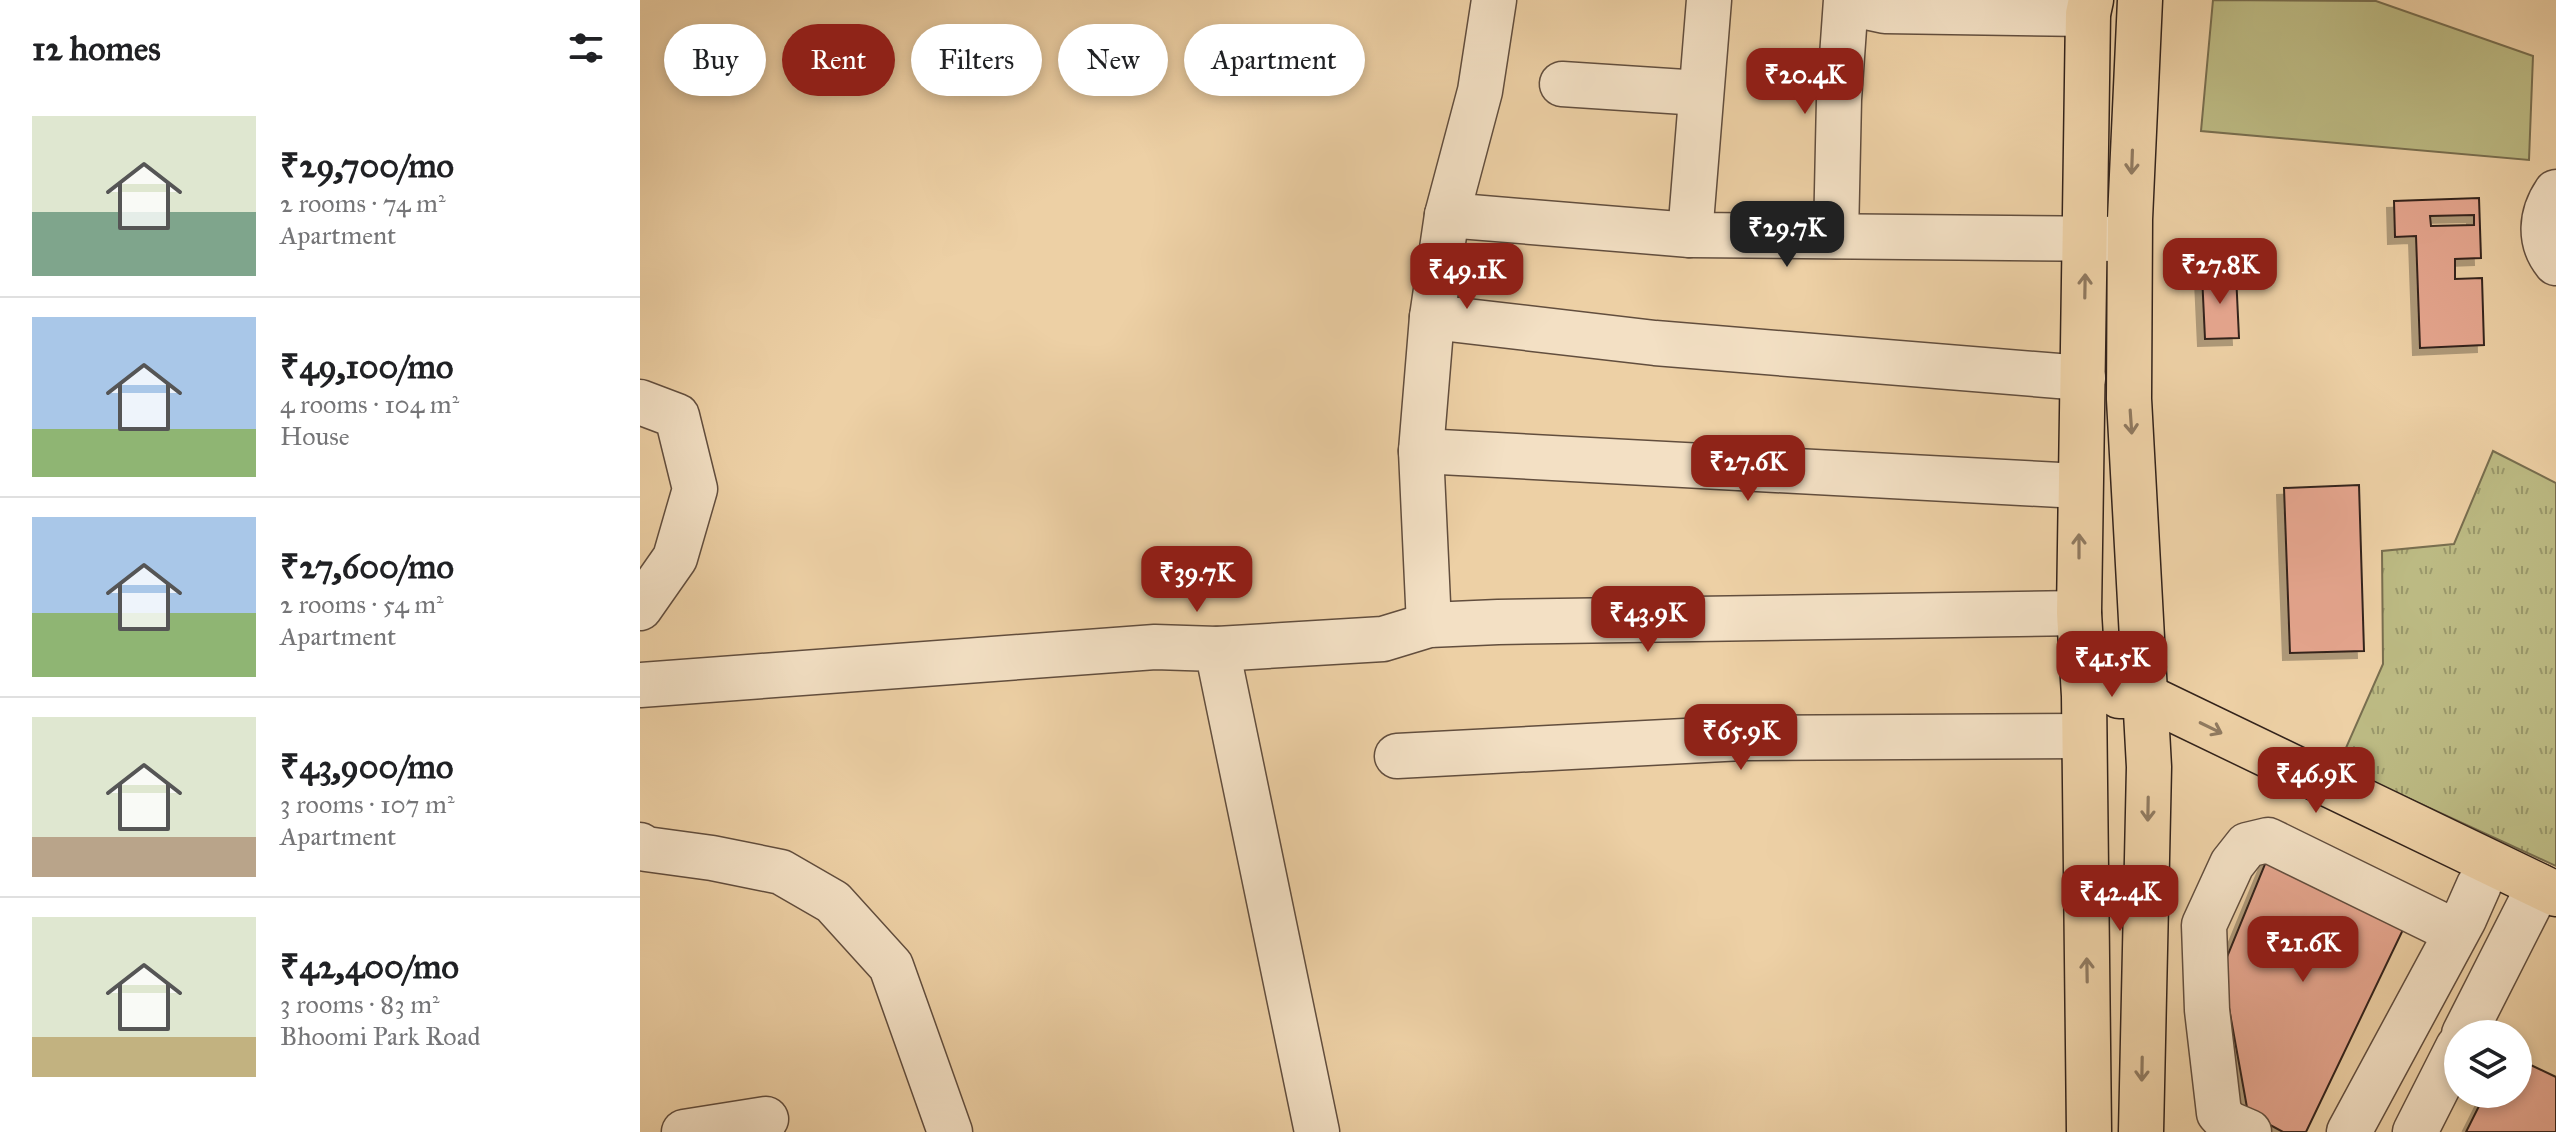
<!DOCTYPE html>
<meta charset="utf-8">
<style>
body{margin:0;font-family:"IM FELL Great Primer",serif;background:#f6f6f6;color:#202124;height:100vh;display:flex;flex-direction:column;font-size:30px;white-space:nowrap}
*{box-sizing:border-box;margin:0}
p{font-size:26px;color:#757577}
.icon{flex:none;width:44px;height:44px;fill:none;stroke:currentColor;stroke-width:2;stroke-linecap:round;stroke-linejoin:round}
.map{position:relative;flex:1;overflow:hidden}
.drawer{display:flex;flex-direction:column;background:#fff;width:640px}
.drawer>*{flex:none}
.hud{position:absolute;left:24px;top:24px;width:760px;height:72px;display:flex;gap:16px}
.tools{position:absolute;left:1804px;top:1020px;display:grid;gap:16px}
.tools a{display:grid;place-items:center;width:88px;height:88px;border-radius:50%;background:#fff;box-shadow:0 4px 12px #0003;font-size:40px}
.price{position:absolute;translate:-50% -68px;padding:0 18px;border-radius:16px;background:#8f2418;color:#fff;font-size:26px;line-height:52px;filter:drop-shadow(0 2px 4px #0008)}
.price::after{content:'';position:absolute;left:50%;top:48px;width:24px;height:18px;margin-left:-12px;background:inherit;clip-path:polygon(0 0,100% 0,50% 100%)}
.price.on{background:#222;color:#fff}
ul{padding:0;list-style:none}
li{display:flex;align-items:center;gap:24px;height:200px;padding:0 32px}
li+li{border-top:2px solid #e0e0e0}
li span{display:grid;place-items:center;flex:none;width:224px;height:160px;border-radius:0px;color:#555}
li>.icon{margin-inline-start:auto}
span .icon{width:96px;height:96px;fill:#fffc;stroke-width:1}
li b{font-size:34px}
h2{display:flex;justify-content:space-between;align-items:center;height:96px;padding:0 32px;font-size:34px}
.tag{padding:0 28px;border-radius:36px;background:#fff;box-shadow:0 4px 12px #0003;font-size:28px;line-height:72px}
.tag.on{background:#8f2418;color:#fff}
main{display:flex;flex:1;min-height:0}
.map>svg:first-child{display:block}
.grass{fill:url(#grass-tufts);stroke:#786e4f;stroke-width:2}
.park{fill:#bcba83;stroke:#786e4f;stroke-width:2}
.building{fill:#e6a68f;stroke:#33231b;stroke-width:2;fill-rule:evenodd;filter:url(#shadow)}
.lines{fill:none;stroke-linecap:round;stroke-linejoin:round}
.minor-casing{stroke:#624e3e;stroke-width:47}
.major-casing{stroke:#33231b;stroke-width:47}
.minor{stroke:#f3e0c4;stroke-width:44}
.major{stroke:#edd0a5;stroke-width:44}
.oneway{stroke:#907a60}
</style>
<main>
<section class="drawer">
<h2>12 homes<svg class="icon" aria-label="filters" viewBox="0 0 24 24"><path d="M4 7h16M4 17h16"/><circle cx="9" cy="7" r="2"/><circle cx="15" cy="17" r="2"/></svg></h2>
<ul>
<li><span style="background:linear-gradient(#dfe7d0 60%,#7fa58c 0)"><svg class="icon" aria-label="home" viewBox="0 0 24 24"><path d="M3 11l9-7 9 7M6 9v11h12V9"/></svg></span><div><b>₹29,700/mo</b><p>2 rooms · 74 m²</p><p>Apartment</p></div></li>
<li><span style="background:linear-gradient(#a9c7e8 70%,#8fb573 0)"><svg class="icon" aria-label="home" viewBox="0 0 24 24"><path d="M3 11l9-7 9 7M6 9v11h12V9"/></svg></span><div><b>₹49,100/mo</b><p>4 rooms · 104 m²</p><p>House</p></div></li>
<li><span style="background:linear-gradient(#a9c7e8 60%,#8fb573 0)"><svg class="icon" aria-label="home" viewBox="0 0 24 24"><path d="M3 11l9-7 9 7M6 9v11h12V9"/></svg></span><div><b>₹27,600/mo</b><p>2 rooms · 54 m²</p><p>Apartment</p></div></li>
<li><span style="background:linear-gradient(#dfe7d0 75%,#b9a48a 0)"><svg class="icon" aria-label="home" viewBox="0 0 24 24"><path d="M3 11l9-7 9 7M6 9v11h12V9"/></svg></span><div><b>₹43,900/mo</b><p>3 rooms · 107 m²</p><p>Apartment</p></div></li>
<li><span style="background:linear-gradient(#dfe7d0 75%,#c2b280 0)"><svg class="icon" aria-label="home" viewBox="0 0 24 24"><path d="M3 11l9-7 9 7M6 9v11h12V9"/></svg></span><div><b>₹42,400/mo</b><p>3 rooms · 83 m²</p><p>Bhoomi Park Road</p></div></li>
</ul>
</section>
<div class="map">
<svg width="1916" height="1132" viewBox="0 0 1916 1132">
<defs>
<pattern id="grass-tufts" width="24" height="20" patternUnits="userSpaceOnUse" patternTransform="scale(2)"><rect width="24" height="20" fill="#bcba83"/><path d="M3 7l-1-3M5 7V3M7 7l1-3M15 17l-1-3M17 17v-4M19 17l1-3" fill="none" stroke="#99976a"/></pattern>
<filter id="shadow"><feDropShadow dx="-7" dy="7" stdDeviation="0" flood-color="#0004"/></filter>
</defs>
<rect width="100%" height="100%" fill="#edd0a5"/>
<filter id="stains"><feTurbulence type="fractalNoise" baseFrequency=".0025" numOctaves="4"/><feColorMatrix values="0 0 0 0 .2 0 0 0 0 .09 0 0 0 0 .02 0 0 0 .5 -.17"/></filter>
<radialGradient id="worn" r=".72"><stop offset=".6" stop-color="#630" stop-opacity="0"/><stop offset="1" stop-color="#630" stop-opacity=".3"/></radialGradient>
<path class="grass" d="M1853 451 1916 483V866L1698 766 1743 664 1742 551 1814 544Z"/>
<path class="park" d="M1573 0 1736 1 1893 56 1889 160 1561 131Z"/>
<g class="building">
<path d="M1839 198 1841 258 1815 259V279L1842 278 1844 345 1780 348 1776 236 1755 237 1754 201ZM1834 215V225L1791 226 1790 216Z"/>
<path d="M1596 274 1599 338 1565 339 1562 275Z"/>
<path d="M1719 485 1724 651 1650 653 1644 488Z"/>
<path d="M1632 847 1771 913 1666 1132H1643L1608 1113 1582 969Z"/>
<path d="M1878 1059 1916 1077V1132H1826L1845 1094H1878Z"/>
</g>
<g class="lines">
<g class="minor-casing">
<g id="minor">
<path d="M1212 0 1217 5 1245 11 1448 14"/>
<path d="M922 84 1060 93"/>
<path d="M1916 192C1901 214 1898 241 1916 263"/>
<path d="M807 215 1050 235 1484 239"/>
<path d="M1050 235 1069 0"/>
<path d="M1196 236 1199 99 1206 0"/>
<path d="M792 317 1015 343 1443 378"/>
<path d="M0 402 37 416 55 489 35 558 0 608"/>
<path d="M781 451 1439 486"/>
<path d="M789 625 781 451 792 317 807 215 840 91 854 0"/>
<path d="M577 649 743 639 789 625 858 622 1439 613"/>
<path d="M0 685 515 647 577 649 677 1132"/>
<path d="M757 756 1103 738 1444 736"/>
<path d="M0 845 6 849 72 858 141 872 193 902 251 966 310 1132"/>
<path d="M1824 1034 1899 886"/>
<path d="M44 1132 126 1119"/>
<path d="M1609 1132 1588 1123 1579 1113 1567 1010 1564 925 1592 864 1607 845 1628 840 1816 932"/>
<path d="M1709 1132 1824 919 1839 885"/>
<path d="M1775 1132 1818 1047"/>
</g>
</g>
<g class="major-casing">
<g id="major">
<path d="M1500 0 1490 219 1489 399 1509 767 1501 1132"/>
<path d="M1479 696H1505L1916 894"/>
<path d="M1449 1132 1444 696 1439 613 1448 14 1451 0"/>
</g>
</g>
<use href="#minor" class="minor"/>
<use href="#major" class="major"/>
</g>
<defs><path id="oneway-shaft" d="M-6 0H5M1.5-3L5.5 0L1.5 3" fill="none" stroke-width="1.6" stroke-linecap="round" stroke-linejoin="round" transform="scale(2)"/></defs>
<g class="oneway">
<use href="#oneway-shaft" transform="translate(1492 162) rotate(92)"/>
<use href="#oneway-shaft" transform="translate(1445 286) rotate(-89)"/>
<use href="#oneway-shaft" transform="translate(1491 422) rotate(86)"/>
<use href="#oneway-shaft" transform="translate(1439 546) rotate(-90)"/>
<use href="#oneway-shaft" transform="translate(1571 728) rotate(26)"/>
<use href="#oneway-shaft" transform="translate(1508 809) rotate(91)"/>
<use href="#oneway-shaft" transform="translate(1447 970) rotate(-91)"/>
<use href="#oneway-shaft" transform="translate(1502 1069) rotate(91)"/>
</g>
<rect width="100%" height="100%" filter="url(#stains)"/>
<rect width="100%" height="100%" fill="url(#worn)"/>
</svg>
<div class="tools">
<a><svg class="icon" aria-label="layers" viewBox="0 0 24 24"><path d="M12 4l9 5-9 5-9-5zM3 14l9 5 9-5"/></svg></a>
</div>
<b class="price" style="left:1165px;top:116px">₹20.4K</b>
<b class="price on" style="left:1147px;top:269px">₹29.7K</b>
<b class="price" style="left:1580px;top:306px">₹27.8K</b>
<b class="price" style="left:827px;top:311px">₹49.1K</b>
<b class="price" style="left:1108px;top:503px">₹27.6K</b>
<b class="price" style="left:557px;top:614px">₹39.7K</b>
<b class="price" style="left:1008px;top:654px">₹43.9K</b>
<b class="price" style="left:1472px;top:699px">₹41.5K</b>
<b class="price" style="left:1101px;top:772px">₹65.9K</b>
<b class="price" style="left:1676px;top:815px">₹46.9K</b>
<b class="price" style="left:1480px;top:933px">₹42.4K</b>
<b class="price" style="left:1663px;top:984px">₹21.6K</b>
<div class="hud">
<a class="tag">Buy</a>
<a class="tag on">Rent</a>
<a class="tag">Filters</a>
<a class="tag">New</a>
<a class="tag">Apartment</a>
</div>
</div>
</main>
